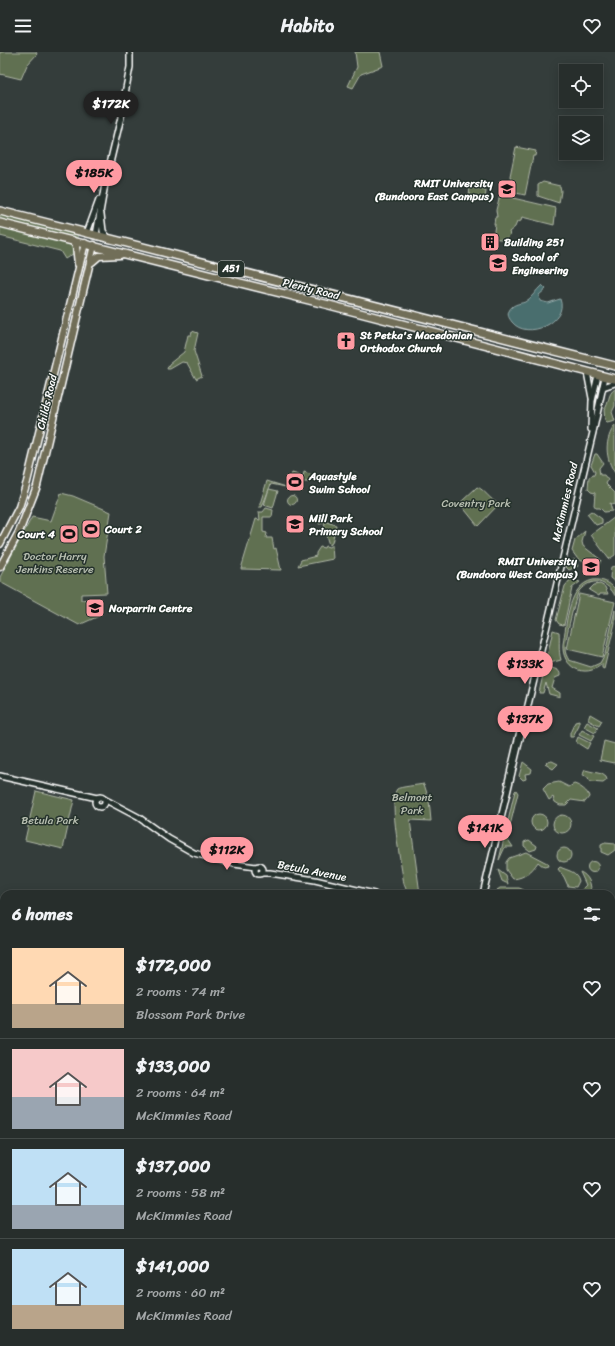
<!DOCTYPE html>
<meta charset="utf-8">
<style>
body{margin:0;font-family:Sriracha,sans-serif;background:#333a38;color:#f1f3f6;height:100vh;display:flex;flex-direction:column;font-size:15px;white-space:nowrap}
*{box-sizing:border-box;margin:0}
p{font-size:13px;color:#a4a8a9}
.icon{flex:none;width:22px;height:22px;fill:none;stroke:currentColor;stroke-width:2;stroke-linecap:round;stroke-linejoin:round}
.map{position:relative;flex:1;overflow:hidden}
.panel{position:absolute;left:0px;top:838px;width:615px;height:456px;display:flex;flex-direction:column;background:#272e2c;border-radius:12px 12px 0 0;box-shadow:0 2px 10px #0003,0 0 0 1px #434a48}
.panel>*{flex:none}
.tools{position:absolute;left:559px;top:12px;display:grid;gap:8px}
.tools a{display:grid;place-items:center;width:44px;height:44px;border-radius:0px;background:#272e2c;box-shadow:0 2px 10px #0003,0 0 0 1px #434a48;font-size:20px}
.price{position:absolute;translate:-50% -34px;padding:0 9px;border-radius:14px;background:#ff9aa2;color:#111;font-size:13px;line-height:26px;filter:drop-shadow(0 1px 2px #0008)}
.price::after{content:'';position:absolute;left:50%;top:24px;width:12px;height:9px;margin-left:-6px;background:inherit;clip-path:polygon(0 0,100% 0,50% 100%)}
.price.on{background:#222;color:#fff}
ul{padding:0;list-style:none}
li{display:flex;align-items:center;gap:12px;height:100px;padding:0 12px}
li+li{border-top:1px solid #434a48}
li span{display:grid;place-items:center;flex:none;width:112px;height:80px;border-radius:0px;color:#555}
li>.icon{margin-inline-start:auto}
span .icon{width:48px;height:48px;fill:#fffc;stroke-width:1}
li b{font-size:17px}
h2{display:flex;justify-content:space-between;align-items:center;height:48px;padding:0 12px;font-size:17px}
header{display:flex;justify-content:space-between;align-items:center;height:52px;padding:0 12px;background:#272e2c;font-size:18px;font-weight:700}
.map>svg:first-child{display:block}
.green{fill:#617051;stroke:#b0b8a8}
.water{fill:#496e6e;stroke:#92a8a8}
.lines{fill:none;stroke-linecap:round;stroke-linejoin:round}
.secondary-casing{stroke:#fff;stroke-width:8}
.primary-casing{stroke:#fff;stroke-width:9}
.highway-casing{stroke:#fff;stroke-width:10}
.secondary{stroke:#26332d;stroke-width:5}
.primary{stroke:#716e59;stroke-width:6}
.highway{stroke:#716e59;stroke-width:7}
.labels{text-anchor:middle;dominant-baseline:central;stroke-width:3;stroke-linejoin:round;paint-order:stroke}
.shield{fill:#26332d;stroke:#bec2c0;stroke-width:1}
.shield-label{font-size:10px;font-weight:bold;fill:#fff}
.poi-label{font-size:11px;font-weight:bold;fill:#fff;stroke:#26332d;text-anchor:start}
.street-label{font-size:11px;fill:#fff;stroke:#26332d}
.park-label{font-size:11px;fill:#b8bfb1;stroke:#26332d}
</style>
<header><svg class="icon" aria-label="menu" viewBox="0 0 24 24"><path d="M4 6h16M4 12h16M4 18h16"/></svg>Habito<svg class="icon" aria-label="heart" viewBox="0 0 24 24"><path d="M12 20l-8-8c-3-5 5-10 8-4 3-6 11-1 8 4z"/></svg></header>
<div class="map">
<svg width="615" height="1294" viewBox="0 0 615 1294">
<rect width="100%" height="100%" fill="#343d3b"/>
<filter id="ink" filterUnits="userSpaceOnUse"><feTurbulence type="fractalNoise" baseFrequency=".025" numOctaves="2"/><feDisplacementMap in="SourceGraphic" scale="8" xChannelSelector="R" yChannelSelector="G"/><feConvolveMatrix kernelMatrix="1 2 1 2 8 2 1 2 1" color-interpolation-filters="sRGB"/></filter>
<g filter="url(#ink)">
<g class="green">
<path d="M0 0H36L37 2 27 13 21 27 0 22Z"/>
<path d="M355 0H380L383 14 361 22 353 36 348 34 357 15Z"/>
<path d="M516 95 536 99 535 104H533L525 143 507 139 512 131 510 124Z"/>
<path d="M543 130 560 134 561 139 559 151 538 144V133Z"/>
<path d="M470 135 486 139 485 147 469 143Z"/>
<path d="M500 143 556 156 554 173 522 165 521 169 517 170 515 175 509 180 510 183C505 189 500 187 493 186L495 172H494L495 165H497L496 158Z"/>
<path d="M0 162 78 183V186L0 168Z"/>
<path d="M0 174 80 194 79 198 65 207 60 199 0 184Z"/>
<path d="M192 279 198 281 194 299 202 324 196 327 187 311 182 310 170 317H167L169 312 184 300 188 283H191Z"/>
<path d="M615 337V354L612 360 615 369 607 371 605 369 604 358C610 351 607 342 615 337Z"/>
<path d="M615 373V421C605 406 604 388 615 373Z"/>
<path d="M595 402H597L603 411 599 416 600 423H604L608 428 606 432 615 441V453L610 451 612 459 604 460 600 456H596L594 453 595 441 591 440 588 437 589 425 594 423 595 420 591 413Z"/>
<path d="M304 420 315 424V425L310 430H302Z"/>
<path d="M292 421 302 424 298 438 288 435Z"/>
<path d="M267 429 286 435 271 432 262 455H259Z"/>
<path d="M477 435C484 437 490 448 499 452L478 474 461 453V450Z"/>
<path d="M269 437 278 439 273 456 264 453Z"/>
<path d="M61 441 73 444 111 460 104 504 107 541 81 542V548L91 547 95 560H98L99 564 79 573 0 530V525L32 465 51 469Z"/>
<circle cx="292" cy="448" r="4.5"/>
<path d="M266 456 273 458 272 465H263V480L267 481 266 486H272L274 497 276 496 281 518 241 517 256 467 260 468 259 460H263Z"/>
<path d="M591 459 602 467V471L596 473 587 462Z"/>
<path d="M615 465V503L609 507 591 483Z"/>
<path d="M320 468 336 473 332 491 329 493 324 477 325 471 319 472Z"/>
<path d="M585 479 582 490 583 494 601 508 598 516 595 517 577 506 572 499 575 488Z"/>
<path d="M332 493 333 507 298 514 301 508 316 504V501L320 495 324 496 325 494 329 495Z"/>
<path d="M574 507 578 514 569 518 566 515Z"/>
<path d="M615 514V530L610 526 611 515Z"/>
<path d="M571 527 580 530 572 536 564 573 559 572 556 568 565 534Z"/>
<path d="M593 528C602 527 609 530 615 537V544C612 537 606 532 599 530 591 529 584 533 579 539 575 545 565 588 565 597 565 601 567 605 569 608L591 615 600 611 605 602 615 558V571L604 617 602 616V612C585 628 561 615 563 592 567 571 568 533 593 528Z"/>
<path d="M600 532 605 535 608 542H600L599 544 589 538 594 533Z"/>
<path d="M579 542 615 550 602 605 567 597Z"/>
<path d="M553 578 559 580C560 590 558 598 561 608L550 611 548 614C553 618 561 616 560 624L555 626 552 636 560 641V645L549 642 546 631 543 641H539Z"/>
<path d="M505 606 523 611 521 619 503 614Z"/>
<path d="M590 662 602 669 599 674 588 668Z"/>
<path d="M579 669V674L573 685H570V681L575 670Z"/>
<path d="M587 670 598 676 595 681 584 675Z"/>
<path d="M582 678 594 684 591 689 579 683Z"/>
<path d="M578 685 590 691 587 697 576 690Z"/>
<path d="M604 689 615 692V711L600 708Z"/>
<path d="M552 709 558 712 553 717 545 712 547 710Z"/>
<path d="M523 710 532 717 531 721 525 722 526 727 523 728 519 724Z"/>
<path d="M585 718 602 722 606 725 607 728 603 731 590 730 587 725 582 724Z"/>
<path d="M559 730 569 735 574 732C579 733 589 740 589 745L585 750 571 748 566 753H560L555 750 553 745 549 748 543 737 548 732Z"/>
<path d="M424 732 429 748 431 769 410 768 420 842H408L404 832C402 818 388 746 397 737 399 735 419 733 424 732Z"/>
<path d="M516 738 518 741 507 786 513 795H505L499 808 515 739Z"/>
<path d="M36 739 74 748 63 797 25 788Z"/>
<circle cx="539" cy="770" r="8"/>
<circle cx="562" cy="772" r="9"/>
<path d="M529 788 537 794 536 797 530 799 524 794V790Z"/>
<path d="M605 791 615 792V798L608 803 601 800V793Z"/>
<circle cx="564" cy="803" r="7"/>
<path d="M526 800 547 811 548 814 544 815 538 810C532 819 525 826 513 827L506 818V810L509 806Z"/>
<circle cx="593" cy="815" r="5.5"/>
<path d="M560 815C568 819 577 819 579 829L576 835 568 834 564 825 558 817Z"/>
<path d="M498 818 506 824 508 832 502 829Z"/>
<path d="M580 820C588 823 593 833 590 842H577L586 833Z"/>
<path d="M500 836H519L524 838 526 842H507L497 838Z"/>
<path d="M611 880 615 881V897L611 896Z"/>
<path d="M611 1070 615 1071V1119L611 1118Z"/>
<path d="M353 1290H380V1294H349Z"/>
<path d="M395 1290H411V1294H394Z"/>
</g>
<path class="water" d="M542 233 546 237 539 243 540 249 548 251 560 247C569 270 527 289 512 270 509 266 507 263 509 259 512 252 519 252 525 250 532 246 536 238 542 233Z"/>
<g class="lines">
<g class="secondary-casing">
<g id="secondary">
<path d="M121 63 130 15V0"/>
<path d="M101 162 103 179 108 186"/>
<path d="M87 181 99 148"/>
<path d="M96 183 105 132 122 61"/>
<path d="M587 320 592 346"/>
<path d="M603 335 615 331"/>
<path d="M591 377 592 349 598 323"/>
<path d="M0 724 97 746"/>
<path d="M508 730 525 658"/>
<circle cx="100" cy="750" r="5"/>
<path d="M104 747 138 765 169 787 194 801 234 812 256 815"/>
<circle cx="259" cy="818" r="4"/>
<path d="M261 821H270L315 828 374 842"/>
<path d="M402 842H404"/>
<path d="M483 842 594 376 605 325"/>
<path d="M611 1121 615 1122"/>
<path d="M389 1294 390 1290"/>
</g>
</g>
<g class="primary-casing">
<g id="primary">
<path d="M72 188 76 194 78 212"/>
<path d="M92 210 99 204 120 203"/>
<path d="M0 492 19 455 27 430 85 191"/>
<path d="M0 515 19 480 37 434 94 193"/>
</g>
</g>
<g class="highway-casing">
<g id="highway">
<path d="M0 159 615 314"/>
<path d="M0 171 329 253 615 327"/>
</g>
</g>
<use href="#secondary" class="secondary"/>
<use href="#primary" class="primary"/>
<use href="#highway" class="highway"/>
</g>
</g>
<defs>
<g id="university-square" transform="scale(1)"><rect x="-9" y="-9" width="18" height="18" rx="4" fill="#ff9aa2" stroke="#26332d"/><path d="M0-5L7-2L0 1L-7-2ZM-4 1L0 2.5L4 1V4Q0 6-4 4Z" fill="#111"/></g>
<g id="building-square" transform="scale(1)"><rect x="-9" y="-9" width="18" height="18" rx="4" fill="#ff9aa2" stroke="#26332d"/><path d="M-4-6H4V6H1V3H-1V6H-4ZM-2.5-4.3h1.7v1.8h-1.7ZM.8-4.3h1.7v1.8H.8ZM-2.5-1h1.7V.8h-1.7ZM.8-1h1.7V.8H.8Z" fill="#111"/></g>
<g id="church-square" transform="scale(1)"><rect x="-9" y="-9" width="18" height="18" rx="4" fill="#ff9aa2" stroke="#26332d"/><path d="M-1.2-6h2.4v3.5h3.3v2.4h-3.3V6h-2.4V-.1h-3.3v-2.4h3.3Z" fill="#111"/></g>
<g id="stadium-square" transform="scale(1)"><rect x="-9" y="-9" width="18" height="18" rx="4" fill="#ff9aa2" stroke="#26332d"/><path d="M0-5a6.5 5 0 1 0 0 10a6.5 5 0 1 0 0-10ZM-3.5-1.8h7v3.6h-7Z" fill="#111"/></g>
<g id="school-square" transform="scale(1)"><rect x="-9" y="-9" width="18" height="18" rx="4" fill="#ff9aa2" stroke="#26332d"/><path d="M0-5L7-2L0 1L-7-2ZM-4 1L0 2.5L4 1V4Q0 6-4 4Z" fill="#111"/></g>
</defs>
<g fill-rule="evenodd">
<use href="#university-square" x="507" y="137"/>
<use href="#building-square" x="490" y="190"/>
<use href="#university-square" x="498" y="211"/>
<use href="#church-square" x="346" y="289"/>
<use href="#stadium-square" x="295" y="430"/>
<use href="#school-square" x="295" y="472"/>
<use href="#stadium-square" x="91" y="477"/>
<use href="#stadium-square" x="69" y="482"/>
<use href="#university-square" x="591" y="515"/>
<use href="#school-square" x="95" y="556"/>
</g>
<g class="labels">
<rect class="shield" x="218" y="209" width="26" height="16" rx="3"/>
<g class="shield-label">
<text x="231" y="217">A51</text>
</g>
<g class="poi-label">
<text x="493" y="131" text-anchor="end">RMIT University<tspan x="493" dy="13">(Bundoora East Campus)</tspan></text>
<text x="504" y="190">Building 251</text>
<text x="512" y="205">School of<tspan x="512" dy="13">Engineering</tspan></text>
<text x="360" y="283">St Petka's Macedonian<tspan x="360" dy="13">Orthodox Church</tspan></text>
<text x="309" y="424">Aquastyle<tspan x="309" dy="13">Swim School</tspan></text>
<text x="309" y="466">Mill Park<tspan x="309" dy="13">Primary School</tspan></text>
<text x="105" y="477">Court 2</text>
<text x="55" y="482" text-anchor="end">Court 4</text>
<text x="577" y="509" text-anchor="end">RMIT University<tspan x="577" dy="13">(Bundoora West Campus)</tspan></text>
<text x="109" y="556">Norparrin Centre</text>
</g>
<g class="street-label">
<text transform="translate(311 237) rotate(14)">Plenty Road</text>
<text transform="translate(47 350) rotate(-77)">Childs Road</text>
<text transform="translate(565 450) rotate(-77)">McKimmies Road</text>
<text transform="translate(312 819) rotate(11)">Betula Avenue</text>
</g>
<g class="park-label">
<text x="476" y="451">Coventry Park</text>
<text x="55" y="504">Doctor Harry<tspan x="55" dy="13">Jenkins Reserve</tspan></text>
<text x="412" y="745">Belmont<tspan x="412" dy="13">Park</tspan></text>
<text x="50" y="768">Betula Park</text>
</g>
</g>
</svg>
<div class="tools">
<a><svg class="icon" aria-label="locate" viewBox="0 0 24 24"><circle cx="12" cy="12" r="6"/><path d="M12 2v4M12 18v4M2 12h4M18 12h4"/></svg></a>
<a><svg class="icon" aria-label="layers" viewBox="0 0 24 24"><path d="M12 4l9 5-9 5-9-5zM3 14l9 5 9-5"/></svg></a>
</div>
<b class="price on" style="left:111px;top:73px">$172K</b>
<b class="price" style="left:94px;top:142px">$185K</b>
<b class="price" style="left:525px;top:633px">$133K</b>
<b class="price" style="left:525px;top:688px">$137K</b>
<b class="price" style="left:485px;top:797px">$141K</b>
<b class="price" style="left:227px;top:819px">$112K</b>
<section class="panel">
<h2>6 homes<svg class="icon" aria-label="filters" viewBox="0 0 24 24"><path d="M4 7h16M4 17h16"/><circle cx="9" cy="7" r="2"/><circle cx="15" cy="17" r="2"/></svg></h2>
<ul>
<li><span style="background:linear-gradient(#ffd9b3 70%,#b9a48a 0)"><svg class="icon" aria-label="home" viewBox="0 0 24 24"><path d="M3 11l9-7 9 7M6 9v11h12V9"/></svg></span><div><b>$172,000</b><p>2 rooms · 74 m²</p><p>Blossom Park Drive</p></div><svg class="icon" aria-label="heart" viewBox="0 0 24 24"><path d="M12 20l-8-8c-3-5 5-10 8-4 3-6 11-1 8 4z"/></svg></li>
<li><span style="background:linear-gradient(#f6c9c9 60%,#9aa5b1 0)"><svg class="icon" aria-label="home" viewBox="0 0 24 24"><path d="M3 11l9-7 9 7M6 9v11h12V9"/></svg></span><div><b>$133,000</b><p>2 rooms · 64 m²</p><p>McKimmies Road</p></div><svg class="icon" aria-label="heart" viewBox="0 0 24 24"><path d="M12 20l-8-8c-3-5 5-10 8-4 3-6 11-1 8 4z"/></svg></li>
<li><span style="background:linear-gradient(#bfe0f5 70%,#9aa5b1 0)"><svg class="icon" aria-label="home" viewBox="0 0 24 24"><path d="M3 11l9-7 9 7M6 9v11h12V9"/></svg></span><div><b>$137,000</b><p>2 rooms · 58 m²</p><p>McKimmies Road</p></div><svg class="icon" aria-label="heart" viewBox="0 0 24 24"><path d="M12 20l-8-8c-3-5 5-10 8-4 3-6 11-1 8 4z"/></svg></li>
<li><span style="background:linear-gradient(#bfe0f5 70%,#b9a48a 0)"><svg class="icon" aria-label="home" viewBox="0 0 24 24"><path d="M3 11l9-7 9 7M6 9v11h12V9"/></svg></span><div><b>$141,000</b><p>2 rooms · 60 m²</p><p>McKimmies Road</p></div><svg class="icon" aria-label="heart" viewBox="0 0 24 24"><path d="M12 20l-8-8c-3-5 5-10 8-4 3-6 11-1 8 4z"/></svg></li>
</ul>
</section>
</div>
